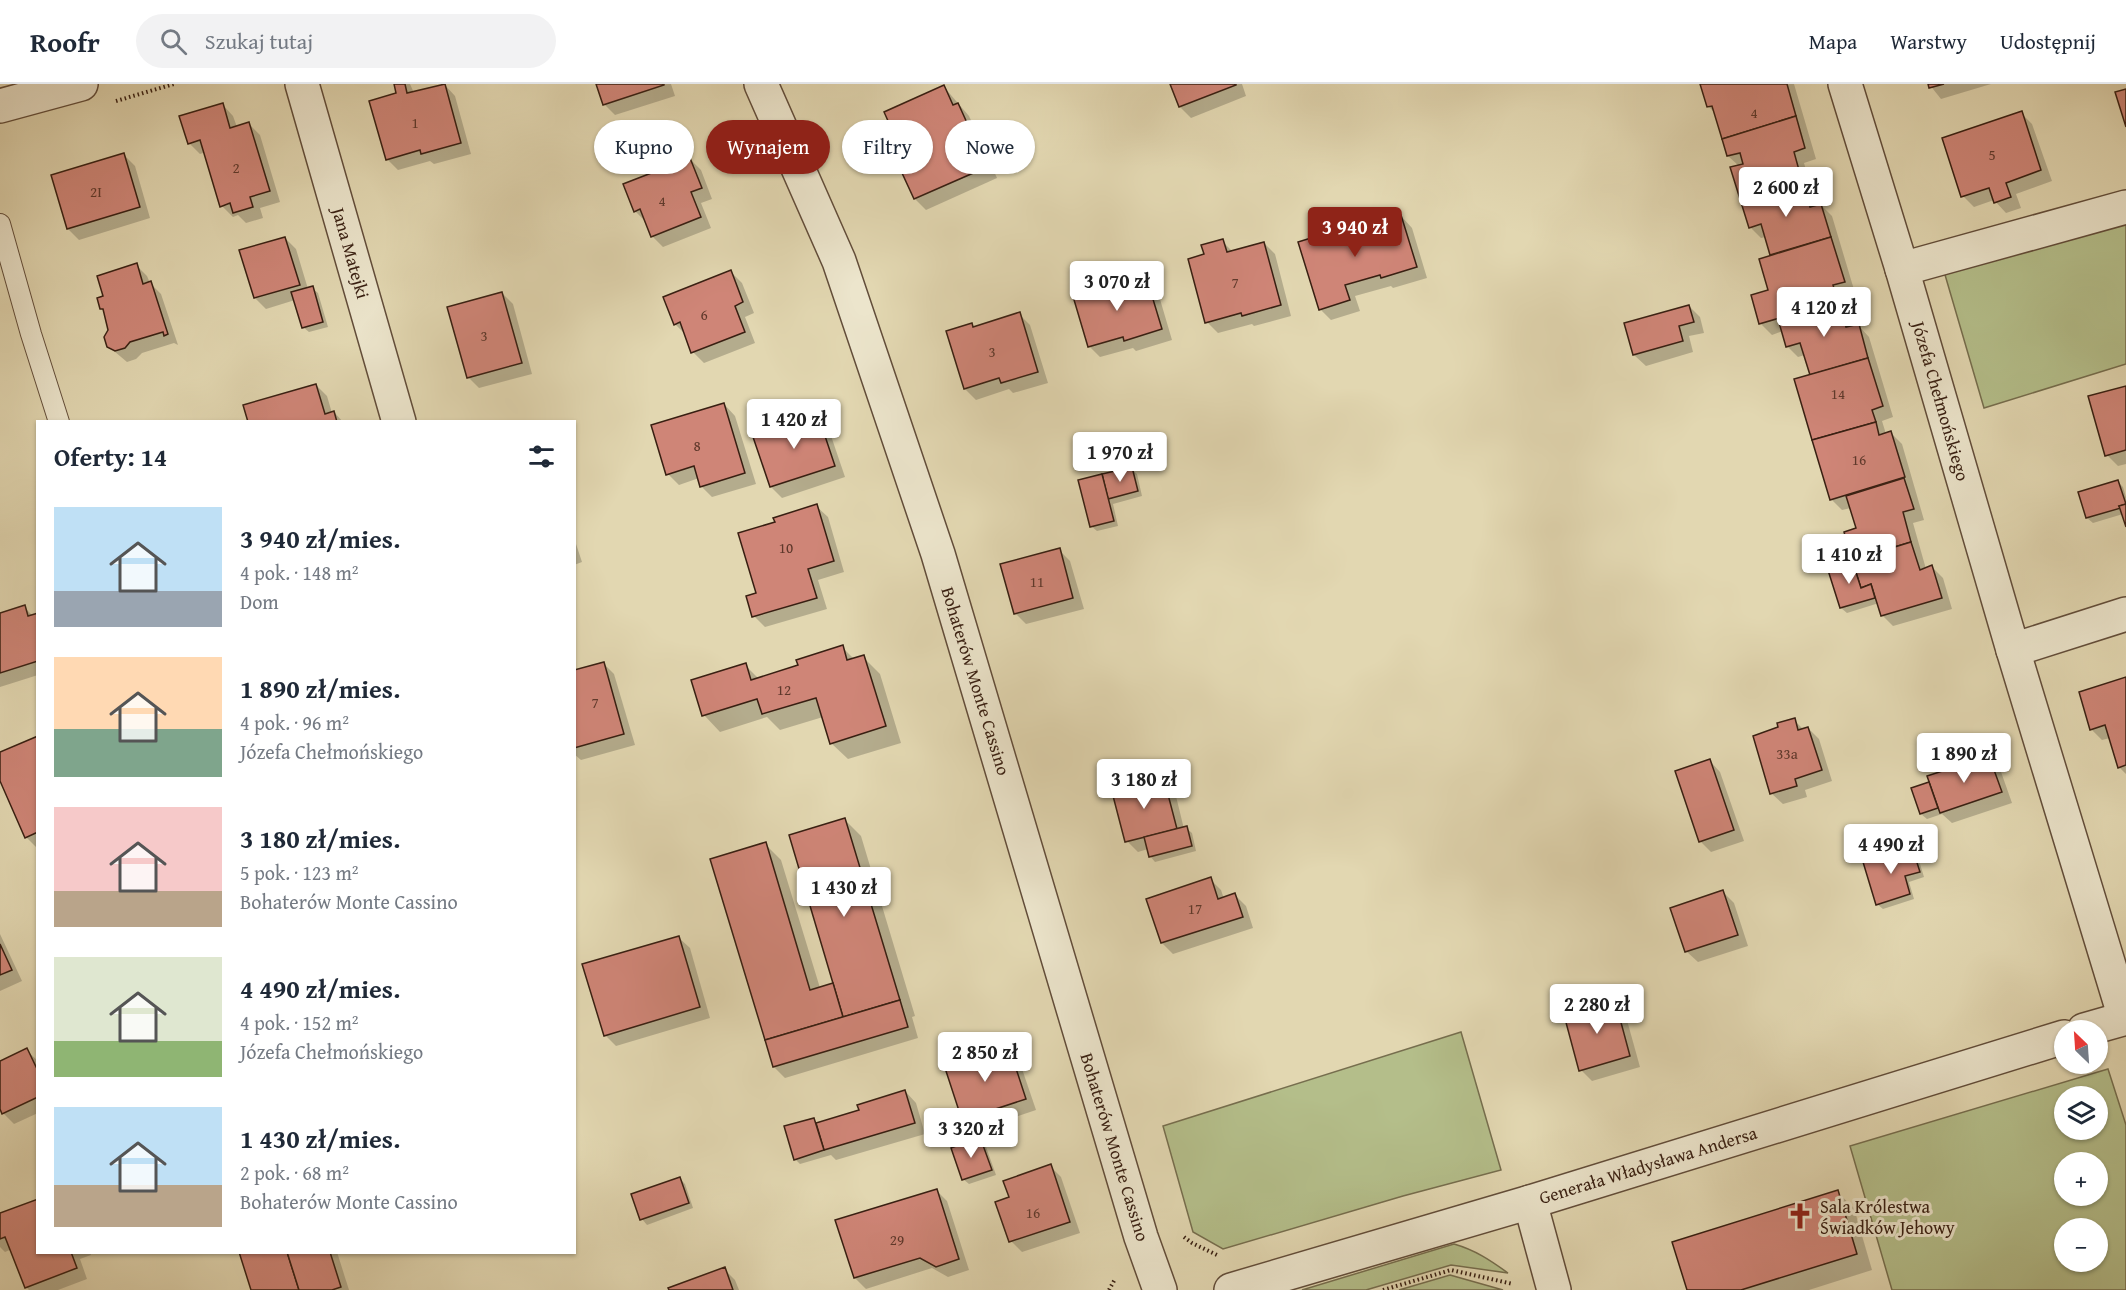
<!DOCTYPE html>
<html lang="pl">
<meta charset="utf-8">
<style>
body{margin:0;font-family:"Gentium Book Plus",serif;background:#f2f2f3;color:#1f2937;height:100vh;display:flex;flex-direction:column;font-size:22px;white-space:nowrap}
*{box-sizing:border-box;margin:0}
p{font-size:20px;color:#747a83}
.icon{flex:none;width:33px;height:33px;fill:none;stroke:currentColor;stroke-width:2;stroke-linecap:round;stroke-linejoin:round}
.map{position:relative;flex:1;overflow:hidden}
.sheet{position:absolute;left:36px;top:336px;width:540px;height:834px;display:flex;flex-direction:column;background:#fff;border-radius:0px;box-shadow:0 2px 4px #0004}
.sheet>*{flex:none}
.top-card{position:absolute;left:594px;top:36px;width:570px;height:54px;display:flex;gap:12px}
.needle{width:39px;rotate:335deg}
.buttons{position:absolute;left:2054px;top:936px;display:grid;gap:12px}
.buttons a{display:grid;place-items:center;width:54px;height:54px;border-radius:50%;background:#fff;box-shadow:0 2px 4px #0004;font-size:30px}
.price{position:absolute;translate:-50% -51px;padding:0 14px;border-radius:6px;background:#fff;color:#222;font-size:20px;line-height:39px;filter:drop-shadow(0 2px 3px #0008)}
.price::after{content:'';position:absolute;left:50%;top:36px;width:18px;height:14px;margin-left:-9px;background:inherit;clip-path:polygon(0 0,100% 0,50% 100%)}
.price.on{background:#8f2418;color:#fff}
ul{padding:0;list-style:none}
li{display:flex;align-items:center;gap:18px;height:150px;padding:0 18px}
li span{display:grid;place-items:center;flex:none;width:168px;height:120px;border-radius:0px;color:#555}
li>.icon{margin-inline-start:auto}
span .icon{width:72px;height:72px;fill:#fffc;stroke-width:1}
li b{font-size:26px}
h2{display:flex;justify-content:space-between;align-items:center;height:72px;padding:0 18px;font-size:26px}
.tag{padding:0 21px;border-radius:27px;background:#fff;box-shadow:0 2px 4px #0004;font-size:21px;line-height:54px}
.tag.on{background:#8f2418;color:#fff}
header{display:flex;align-items:center;gap:36px;box-sizing:border-box;height:84px;padding:0 30px;background:#fff;border-bottom:2px solid #e0e1e3}
header strong{font-size:28px}
nav{display:flex;gap:33px;margin-inline-start:auto;font-size:21px}
.search{width:420px;height:54px;background:#f2f2f3;display:flex;align-items:center;gap:15px;box-sizing:border-box;padding:0 21px;border-radius:33px;color:#747a83;font-size:22px}
.map>svg:first-child{display:block}
.green{fill:#b4be8a;stroke:#766e4e;stroke-width:1.5;fill-rule:evenodd}
.shadow{fill:#0003}
.building{fill:#cf8577;stroke:#381f12;stroke-width:1.5}
.lines{fill:none;stroke-linecap:round;stroke-linejoin:round}
.lane-casing{stroke:#624d3a;stroke-width:22}
.street-casing{stroke:#624d3a;stroke-width:36}
.path{stroke:#381f12;stroke-width:4;stroke-dasharray:1.5 3;stroke-linecap:butt}
.lane{stroke:#ece5cc;stroke-width:20}
.street{stroke:#ece5cc;stroke-width:33}
.labels{text-anchor:middle;dominant-baseline:central;stroke-width:6;stroke-linejoin:round;paint-order:stroke}
.number-label{font-size:15px;fill:#5e382b}
.street-label{font-size:18px;fill:#381f12;stroke:#ece5cc}
.poi-label{font-size:18px;fill:#381f12;stroke:#ece5cc;text-anchor:start}
</style>
<header>
<strong>Roofr</strong>
<div class="search"><svg class="icon" aria-label="search" viewBox="0 0 24 24"><circle cx="10" cy="10" r="6"/><path d="M15 15l6 6"/></svg>Szukaj tutaj</div>
<nav><a>Mapa</a><a>Warstwy</a><a>Udostępnij</a></nav>
</header>
<div class="map">
<svg width="2126" height="1206" viewBox="0 0 2126 1206">
<rect width="100%" height="100%" fill="#e2d7b1"/>
<filter id="stains"><feTurbulence type="fractalNoise" baseFrequency=".00333" numOctaves="4"/><feColorMatrix values="0 0 0 0 .2 0 0 0 0 .09 0 0 0 0 .02 0 0 0 .5 -.17"/></filter>
<radialGradient id="worn" r=".72"><stop offset=".6" stop-color="#630" stop-opacity="0"/><stop offset="1" stop-color="#630" stop-opacity=".3"/></radialGradient>
<g class="green">
<path d="M2126 128V280L1984 324 1943 184Z"/>
<path d="M1461 948 1501 1086 1403 1112 1223 1165 1193 1148 1163 1042Z"/>
<path d="M2108 985 2126 1041V1206H1892L1850 1062ZM2097 1012V1046H2064V1012ZM2064 1078H2097V1112H2064ZM2064 1144H2097V1178H2064Z"/>
<path d="M1454 1160C1475 1166 1490 1176 1508 1189L1451 1181 1366 1206H1302Z"/>
<path d="M1450 1191 1503 1206H1399Z"/>
</g>
<g class="shadow">
<path d="M395 0H410L414 9 444 0 455 12 471 70 434 80 430 77 398 86 387 75 398 10Z"/>
<path d="M598 0H671L675 12 615 31 604 20Z"/>
<path d="M1171 0H1242L1246 12 1191 34 1180 23Z"/>
<path d="M1702 0H1794L1816 75 1804 79 1817 123 1821 121 1832 132 1855 209 1843 212 1852 243 1858 241 1869 253 1893 333 1882 337 1886 350 1891 349 1902 360 1924 436 1913 439 1926 485 1932 483 1943 494 1952 525 1893 542 1882 531 1879 519 1847 529 1841 524 1855 481 1857 445 1851 424 1842 426 1831 415 1811 292 1805 271 1798 273 1787 262 1783 247 1772 251 1761 240 1753 212 1770 207 1772 172 1766 153 1761 154 1750 143 1739 82 1728 72 1716 30 1708 22Z"/>
<path d="M1929 0H1991L1941 15Z"/>
<path d="M944 3 969 32 997 94 926 126 915 115 895 49Z"/>
<path d="M222 20 233 32 237 43 249 40 260 51 280 118 260 124 263 134 246 139 238 131 233 133 222 122 206 68 200 70 189 59Z"/>
<path d="M2021 29 2032 40 2052 97 2016 110 2021 124 2006 129 1994 116 1974 123 1963 112Z"/>
<path d="M124 71 135 82 150 134 79 156 68 145 53 92Z"/>
<path d="M690 75 701 86 712 115 701 119 711 144 663 163 652 152 646 138 635 127Z"/>
<path d="M1401 132 1412 144 1427 194 1393 204 1391 202 1355 212 1360 227 1331 236 1320 225 1353 143 1356 146Z"/>
<path d="M285 154 296 165 308 205 312 204 318 209 328 243 309 248 303 243 295 216 266 225 255 214Z"/>
<path d="M1222 157 1233 168 1264 159 1275 170 1291 232 1254 242 1252 240 1218 249 1207 238 1205 171Z"/>
<path d="M136 181 147 192 150 199 161 210 178 261 174 259 142 269 136 275 127 278 108 262 110 246 105 228 101 224 105 213Z"/>
<path d="M731 188 742 199 754 229 745 233 755 259 704 279 693 268 686 251 675 240Z"/>
<path d="M1146 194 1157 205 1172 256 1136 267 1133 264 1100 273 1089 262 1099 203 1103 207Z"/>
<path d="M502 209 513 220 532 290 479 304 468 293Z"/>
<path d="M1689 222 1700 233 1704 249 1689 252 1693 268 1646 282 1634 271 1626 240Z"/>
<path d="M1019 230 1030 241 1048 299 1013 309 1009 305 976 316 965 305 972 240 975 244Z"/>
<path d="M316 301 327 312 332 329 334 328 343 338H249Z"/>
<path d="M2126 303V380L2118 382 2107 371Z"/>
<path d="M724 320 735 332 756 400 712 413 701 402 699 394 679 401 668 390Z"/>
<path d="M816 329 827 340 845 393 782 414 771 403 754 351Z"/>
<path d="M1131 385 1137 390 1142 412 1113 420 1118 442 1097 447 1091 442 1080 398Z"/>
<path d="M2118 398 2123 403 2126 413V439L2123 430 2093 439 2087 434Z"/>
<path d="M816 422 828 433 844 488 818 496 827 525 765 543 754 532 777 439Z"/>
<path d="M574 454 582 478 574 481Z"/>
<path d="M1059 466 1070 477 1084 525 1026 540 1015 529Z"/>
<path d="M24 523 33 532 38 531V591L0 603V531Z"/>
<path d="M842 563 855 576 863 573 880 590 901 659 848 675 831 659 823 633 780 646 767 633 720 648 704 631 745 581 759 595 800 582Z"/>
<path d="M603 579 614 590 635 661 581 676 574 670V588Z"/>
<path d="M2126 595V690L2119 683 2110 654 2102 656 2091 645Z"/>
<path d="M1794 636 1804 646 1808 644 1819 655 1832 697 1805 706 1807 713 1783 720 1771 709 1780 644Z"/>
<path d="M38 654V765L26 753 0 693V670Z"/>
<path d="M1989 674 2000 685 2012 719 1952 739 1942 730 1927 735 1921 730 1913 705 1929 699 1933 703Z"/>
<path d="M1709 676 1720 688 1744 757 1711 768 1700 757Z"/>
<path d="M1164 697 1175 708 1184 745 1186 744 1192 749 1196 767 1155 778 1150 772 1148 765 1138 768 1127 757Z"/>
<path d="M845 736 861 752 915 932 912 933 918 954 785 994 774 983 765 760 781 776 820 904 835 900Z"/>
<path d="M1912 765 1917 770 1924 793 1909 798 1914 815 1883 825 1877 820Z"/>
<path d="M1210 795 1221 806 1224 815 1235 811 1246 822 1253 844 1173 870 1162 859 1148 816Z"/>
<path d="M1723 808 1734 819 1748 862 1698 878 1686 867Z"/>
<path d="M0 850 22 897 0 907Z"/>
<path d="M678 853 690 864 710 934 616 962 605 951Z"/>
<path d="M1614 918 1625 929 1640 983 1592 997 1581 986Z"/>
<path d="M1008 965 1019 976 1036 1026 974 1047 963 1036 947 985Z"/>
<path d="M26 966 38 977V1029L14 1040 3 1029 0 1022V978Z"/>
<path d="M905 1007 916 1019 925 1050 836 1076 831 1071 800 1080 795 1075 813 1035 818 1040 861 1027Z"/>
<path d="M980 1055 985 1060 996 1091 969 1100 963 1095Z"/>
<path d="M1050 1082 1061 1093 1080 1149 1022 1168 1011 1157 1010 1114Z"/>
<path d="M680 1095 685 1100 693 1124 647 1141 642 1135 633 1111Z"/>
<path d="M936 1106 947 1117 969 1186 948 1193 932 1184 866 1205 855 1194Z"/>
<path d="M1837 1108 1854 1124 1872 1186 1809 1206H1688Z"/>
<path d="M0 1131 38 1168H90L91 1171 80 1175 87 1195 58 1206H29L26 1203 12 1165 5 1168 0 1163Z"/>
<path d="M240 1168H337L349 1206H252Z"/>
<path d="M724 1185 735 1196 739 1206H670Z"/>
</g>
<g class="building">
<path d="M394 0H405L407 9 445 0 461 59 421 70 420 66 386 76 369 17 396 9Z"/>
<path d="M596 0H664V1L603 21Z"/>
<path d="M1170 0H1236V1L1179 23Z"/>
<path d="M1700 0H1787L1796 32 1722 55 1712 22 1707 23Z"/>
<path d="M1928 0H1944L1929 4Z"/>
<path d="M944 1 953 21 958 19 987 83 914 115 885 52 893 48 884 28Z"/>
<path d="M2126 5V43L2115 8Z"/>
<path d="M223 19 230 44 249 38 270 107 250 113 253 123 233 129 230 119 220 123 200 56 188 60 179 32Z"/>
<path d="M2022 27 2041 86 2006 99 2011 113 1994 119 1989 104 1961 113 1942 54Z"/>
<path d="M1796 32 1805 64 1794 68 1802 97 1740 115 1730 83 1743 80 1740 69 1727 72 1722 55Z"/>
<path d="M124 69 140 123 67 145 51 91Z"/>
<path d="M690 74 702 104 691 108 701 133 651 153 640 125 634 128 623 100Z"/>
<path d="M1802 97 1810 123 1821 120 1831 153 1770 171 1761 140 1749 144 1740 115Z"/>
<path d="M1401 131 1417 183 1381 194 1380 191 1345 201 1350 216 1319 226 1298 158 1353 141 1354 145Z"/>
<path d="M285 153 300 201 254 214 239 166Z"/>
<path d="M1831 153 1845 198 1833 201 1838 217 1759 240 1751 211 1768 206 1759 175Z"/>
<path d="M1223 155 1227 168 1264 158 1281 221 1242 232 1241 229 1205 239 1188 175 1204 170 1201 161Z"/>
<path d="M137 179 143 200 151 197 168 250 164 252 163 248 130 258 125 264 115 267 107 263 104 253 108 246 103 225H100L97 214 103 212 97 192Z"/>
<path d="M731 186 743 218 735 222 745 248 691 269 680 238 674 241 663 213Z"/>
<path d="M1146 192 1162 245 1124 257 1123 253 1088 263 1072 209 1099 201 1100 206Z"/>
<path d="M313 202 323 238 302 244 291 208Z"/>
<path d="M502 208 522 279 467 294 447 223Z"/>
<path d="M1838 217 1846 243 1859 240 1868 274 1810 291 1800 259 1786 263 1778 235Z"/>
<path d="M1689 221 1694 238 1679 242 1683 257 1633 271 1624 239Z"/>
<path d="M1020 228 1038 288 1001 299 999 294 964 305 946 247 972 239 973 243Z"/>
<path d="M1868 274 1883 322 1872 326 1876 338 1812 356 1794 295Z"/>
<path d="M316 300 325 330 334 327 337 338H248L243 321Z"/>
<path d="M2126 302V366L2105 372 2088 312Z"/>
<path d="M724 319 745 389 700 403 694 382 666 391 651 341Z"/>
<path d="M817 328 835 382 770 403 752 350Z"/>
<path d="M1876 338 1879 351 1891 347 1905 393 1830 416 1812 356Z"/>
<path d="M1132 383 1138 407 1108 415 1102 390Z"/>
<path d="M1102 390 1114 437 1090 443 1078 396Z"/>
<path d="M1904 394 1914 425 1903 428 1911 458 1852 476 1844 448 1856 444 1846 412Z"/>
<path d="M2118 396 2126 420 2119 422 2121 424 2086 434 2078 408Z"/>
<path d="M817 420 834 477 808 485 817 514 752 533 746 512 756 509 738 449 775 438 773 434Z"/>
<path d="M2126 420V443L2119 422Z"/>
<path d="M1911 458 1920 486 1932 481 1942 514 1881 532 1871 500 1861 504 1852 476Z"/>
<path d="M1060 464 1073 514 1014 530 1000 480Z"/>
<path d="M1852 476 1861 504 1871 500 1875 514 1840 524 1827 483Z"/>
<path d="M25 521 28 532 38 529V577L0 589V529Z"/>
<path d="M843 561 847 576 864 571 886 642 830 660 816 614 762 630 757 615 702 632 691 596 746 579 751 596 798 581 796 576Z"/>
<path d="M604 578 624 650 574 664V586Z"/>
<path d="M2126 593V681L2118 684 2105 641 2090 646 2079 608Z"/>
<path d="M1795 634 1798 646 1808 643 1822 686 1795 695 1797 702 1770 710 1753 652 1778 643 1777 639Z"/>
<path d="M38 652V748L25 754 0 697V668Z"/>
<path d="M1989 672 2002 708 1940 729 1927 692Z"/>
<path d="M1710 675 1734 746 1699 758 1675 687Z"/>
<path d="M1164 695 1177 745 1125 758 1112 708Z"/>
<path d="M1929 698 1938 724 1920 730 1911 704Z"/>
<path d="M845 734 900 916 843 933 789 751Z"/>
<path d="M1187 742 1192 762 1149 773 1144 753Z"/>
<path d="M766 758 810 906 833 899 843 933 765 956 710 775Z"/>
<path d="M1912 763 1920 788 1905 792 1910 810 1876 821 1863 778Z"/>
<path d="M1211 793 1218 815 1235 809 1243 833 1161 859 1146 815Z"/>
<path d="M1723 806 1738 851 1685 868 1670 824Z"/>
<path d="M679 852 700 923 604 952 582 880Z"/>
<path d="M0 860 12 886 0 891Z"/>
<path d="M900 916 908 943 773 983 765 956Z"/>
<path d="M1615 916 1630 972 1579 987 1564 931Z"/>
<path d="M1009 963 1026 1015 962 1036 945 984Z"/>
<path d="M27 964 38 987V1013L2 1030 0 1025V977Z"/>
<path d="M905 1006 915 1039 824 1066 816 1039 859 1026 857 1021Z"/>
<path d="M814 1034 824 1066 794 1076 784 1042Z"/>
<path d="M980 1053 992 1086 962 1096 951 1064Z"/>
<path d="M1051 1080 1070 1138 1009 1158 995 1118 1009 1113 1003 1097Z"/>
<path d="M680 1093 689 1119 640 1136 631 1110Z"/>
<path d="M937 1105 959 1175 936 1183 920 1174 854 1194 835 1136Z"/>
<path d="M1838 1106 1857 1170 1741 1206H1687L1672 1158Z"/>
<path d="M38 1115V1168H71L77 1184 25 1204 5 1153 0 1155V1129Z"/>
<path d="M239 1168H287L299 1206H251Z"/>
<path d="M287 1168H330L341 1203 332 1206H299Z"/>
<path d="M725 1183 733 1206H669L668 1204Z"/>
</g>
<g class="lines">
<g class="lane-casing">
<path id="lane" d="M0 140 31 250 59 338"/>
</g>
<g class="street-casing">
<g id="street">
<path d="M302 0 399 338"/>
<path d="M761 0 839 177 938 470 1141 1153 1160 1206"/>
<path d="M1845 0 1902 185 2013 566 2125 934"/>
<path d="M0 22 81 0"/>
<path d="M1902 185 2126 123"/>
<path d="M2013 566 2126 530"/>
<path d="M2084 946 2126 934"/>
<path d="M1530 1118 1554 1206"/>
<path d="M1231 1206 1530 1118 2064 953"/>
</g>
</g>
<g class="path">
<path d="M116 17 174 0"/>
<path d="M1184 1153 1192 1159 1217 1171"/>
<path d="M1109 1206 1115 1195"/>
<path d="M1383 1206 1451 1186 1513 1200"/>
</g>
<use href="#lane" class="lane"/>
<use href="#street" class="street"/>
</g>
<defs>
<g id="church-bare" transform="scale(2.07)"><path d="M-1.2-6h2.4v3.5h3.3v2.4h-3.3V6h-2.4V-.1h-3.3v-2.4h3.3Z" fill="#8f2418" stroke="#ece5cc" stroke-width="2.5" paint-order="stroke"/></g>
</defs>
<g fill-rule="evenodd">
<use href="#church-bare" x="1800" y="1132"/>
</g>
<g class="labels">
<g class="number-label">
<text x="1754" y="28">4</text>
<text x="415" y="38">1</text>
<text x="1992" y="70">5</text>
<text x="236" y="83">2</text>
<text x="96" y="107">2I</text>
<text x="662" y="116">4</text>
<text x="1235" y="198">7</text>
<text x="704" y="230">6</text>
<text x="484" y="251">3</text>
<text x="992" y="267">3</text>
<text x="1838" y="309">14</text>
<text x="697" y="361">8</text>
<text x="1859" y="375">16</text>
<text x="786" y="463">10</text>
<text x="1037" y="497">11</text>
<text x="784" y="605">12</text>
<text x="595" y="618">7</text>
<text x="1787" y="669">33a</text>
<text x="1195" y="824">17</text>
<text x="1033" y="1128">16</text>
<text x="897" y="1155">29</text>
</g>
<g class="street-label">
<text transform="translate(351 169) rotate(74)">Jana Matejki</text>
<text transform="translate(1941 317) rotate(74)">Józefa Chełmońskiego</text>
<text transform="translate(976 597) rotate(73)">Bohaterów Monte Cassino</text>
<text transform="translate(1115 1063) rotate(73)">Bohaterów Monte Cassino</text>
<text transform="translate(1648 1081) rotate(-17)">Generała Władysława Andersa</text>
</g>
<g class="poi-label">
<text x="1820" y="1122">Sala Królestwa<tspan x="1820" dy="21">Świadków Jehowy</tspan></text>
</g>
</g>
<rect width="100%" height="100%" filter="url(#stains)"/>
<rect width="100%" height="100%" fill="url(#worn)"/>
</svg>
<div class="buttons">
<a><svg class="needle" viewBox="-14 -14 28 28"><path d="M0-13l5 13h-10z" fill="#e53935"/><path d="M0 13l5-13h-10z" fill="#747a83"/></svg></a>
<a><svg class="icon" aria-label="layers" viewBox="0 0 24 24"><path d="M12 4l9 5-9 5-9-5zM3 14l9 5 9-5"/></svg></a>
<a>+</a>
<a>−</a>
</div>
<b class="price" style="left:1786px;top:134px">2 600 zł</b>
<b class="price on" style="left:1355px;top:174px">3 940 zł</b>
<b class="price" style="left:1117px;top:228px">3 070 zł</b>
<b class="price" style="left:1824px;top:254px">4 120 zł</b>
<b class="price" style="left:794px;top:366px">1 420 zł</b>
<b class="price" style="left:1120px;top:399px">1 970 zł</b>
<b class="price" style="left:1849px;top:501px">1 410 zł</b>
<b class="price" style="left:1964px;top:700px">1 890 zł</b>
<b class="price" style="left:1144px;top:726px">3 180 zł</b>
<b class="price" style="left:1891px;top:791px">4 490 zł</b>
<b class="price" style="left:844px;top:834px">1 430 zł</b>
<b class="price" style="left:1597px;top:951px">2 280 zł</b>
<b class="price" style="left:985px;top:999px">2 850 zł</b>
<b class="price" style="left:971px;top:1075px">3 320 zł</b>
<div class="top-card">
<a class="tag">Kupno</a>
<a class="tag on">Wynajem</a>
<a class="tag">Filtry</a>
<a class="tag">Nowe</a>
</div>
<section class="sheet">
<h2>Oferty: 14<svg class="icon" aria-label="filters" viewBox="0 0 24 24"><path d="M4 7h16M4 17h16"/><circle cx="9" cy="7" r="2"/><circle cx="15" cy="17" r="2"/></svg></h2>
<ul>
<li><span style="background:linear-gradient(#bfe0f5 70%,#9aa5b1 0)"><svg class="icon" aria-label="home" viewBox="0 0 24 24"><path d="M3 11l9-7 9 7M6 9v11h12V9"/></svg></span><div><b>3 940 zł/mies.</b><p>4 pok. · 148 m²</p><p>Dom</p></div></li>
<li><span style="background:linear-gradient(#ffd9b3 60%,#7fa58c 0)"><svg class="icon" aria-label="home" viewBox="0 0 24 24"><path d="M3 11l9-7 9 7M6 9v11h12V9"/></svg></span><div><b>1 890 zł/mies.</b><p>4 pok. · 96 m²</p><p>Józefa Chełmońskiego</p></div></li>
<li><span style="background:linear-gradient(#f6c9c9 70%,#b9a48a 0)"><svg class="icon" aria-label="home" viewBox="0 0 24 24"><path d="M3 11l9-7 9 7M6 9v11h12V9"/></svg></span><div><b>3 180 zł/mies.</b><p>5 pok. · 123 m²</p><p>Bohaterów Monte Cassino</p></div></li>
<li><span style="background:linear-gradient(#dfe7d0 70%,#8fb573 0)"><svg class="icon" aria-label="home" viewBox="0 0 24 24"><path d="M3 11l9-7 9 7M6 9v11h12V9"/></svg></span><div><b>4 490 zł/mies.</b><p>4 pok. · 152 m²</p><p>Józefa Chełmońskiego</p></div></li>
<li><span style="background:linear-gradient(#bfe0f5 65%,#b9a48a 0)"><svg class="icon" aria-label="home" viewBox="0 0 24 24"><path d="M3 11l9-7 9 7M6 9v11h12V9"/></svg></span><div><b>1 430 zł/mies.</b><p>2 pok. · 68 m²</p><p>Bohaterów Monte Cassino</p></div></li>
</ul>
</section>
</div>
